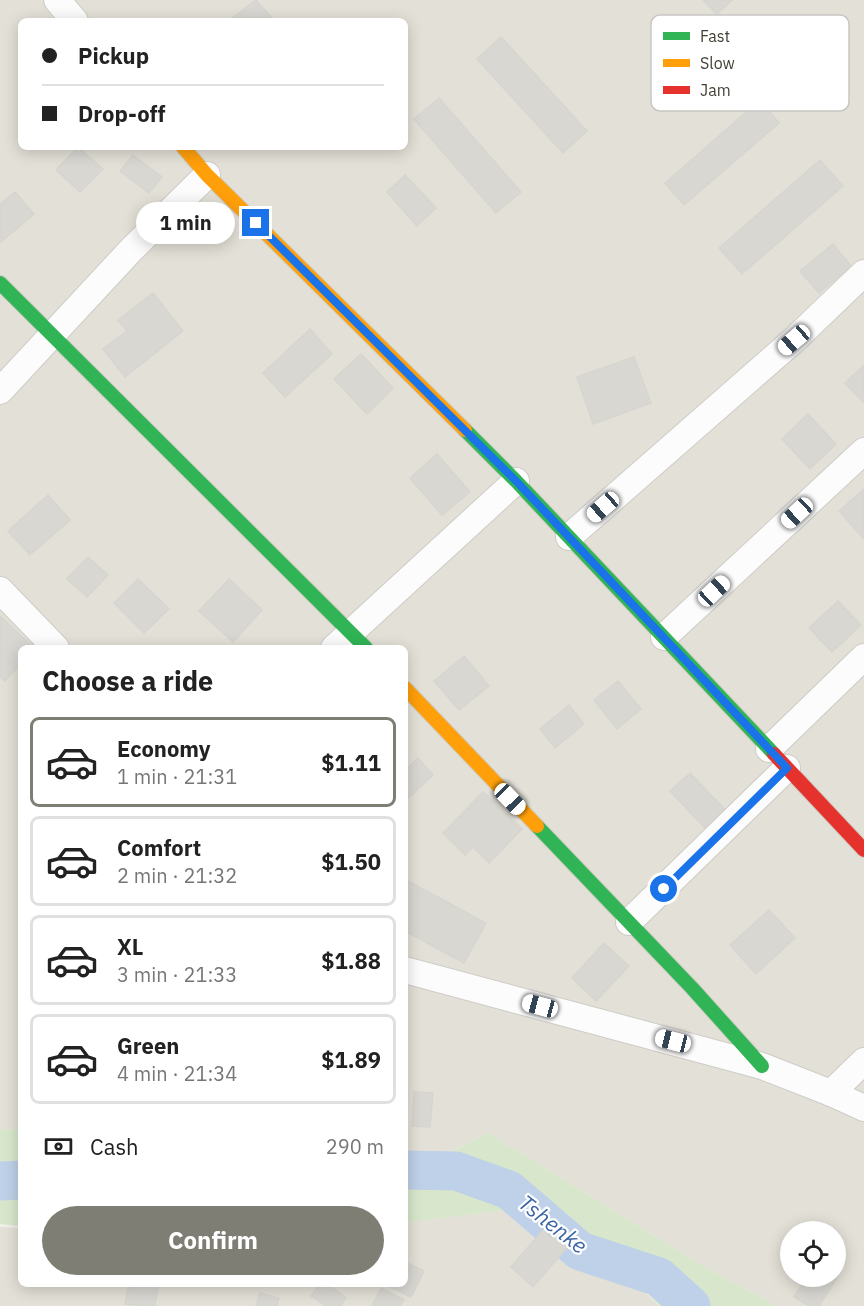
<!DOCTYPE html>
<html lang="en">
<head>
<meta charset="utf-8">
<style>
  body { margin:0; font-family:"IBM Plex Sans",sans-serif; background:#f2f2f2; color:#222; height:100vh; display:flex; flex-direction:column; font-size:22px; white-space:nowrap }
  * { box-sizing:border-box; margin:0 }
  p { font-size:20px; color:#767676 }
  .icon { flex:none; width:33px; height:33px; fill:none; stroke:currentColor; stroke-width:2; stroke-linecap:round; stroke-linejoin:round }
  .map { position:relative; flex:1; overflow:hidden }
  .panel { position:absolute; left:18px; top:645px; width:390px; height:642px; display:flex; flex-direction:column; background:#fff; border-radius:9px; box-shadow:0 3px 15px #0003 }
  .panel>* { flex:none }
  .top-card { position:absolute; left:18px; top:18px; width:390px; height:132px; border-radius:9px; box-shadow:0 3px 15px #0003; display:grid; align-content:center; height:132px; padding:0 24px; background:#fff }
  .fabs { position:absolute; left:780px; top:1221px; display:grid; gap:12px }
  .fabs a { display:grid; place-items:center; width:66px; height:66px; border-radius:50%; background:#fff; box-shadow:0 3px 15px #0003; font-size:30px }
  .end { position:absolute; width:27px; height:27px; margin:-14px; border:8px solid #1a73e8; background:#fff; box-shadow:0 0 0 3px #fff }
  .from { border-radius:50% }
  .bubble { position:absolute; height:42px; border-radius:21px; background:#fff; box-shadow:0 3px 15px #0003; font-size:20px; font-weight:700; line-height:42px; text-align:center }
  .car { position:absolute; width:18px; height:36px; margin:-18px -9px; border-radius:8px; box-shadow:0 0 4px 2px #0007; background:linear-gradient(#fff 24%,#345 0 40%,#fff 0 76%,#345 0 86%,#fff 0) }
  .top-card b { display:flex; align-items:center; gap:21px; height:57px; font-size:22px }
  .top-card b+b { border-top:2px solid #e0e0e0 }
  .top-card i { width:15px; height:15px; background:#222 }
  ul { padding:0; list-style:none }
  li { display:flex; align-items:center; gap:18px; height:90px; margin:0 12px 9px; padding:0 12px; border:3px solid #e0e0e0; border-radius:9px }
  li div { flex:1 }
  li b { display:block; font-size:22px }
  li em { font-style:normal; font-weight:700 }
  li.on { border-color:#7f7e75 }
  li>.icon { width:54px; height:54px; stroke-width:1.5 }
  h2 { padding:0 24px; font-size:27px; line-height:72px }
  .pay { display:flex; align-items:center; gap:15px; height:66px; padding:0 24px; font-size:22px }
  .pay p { margin-inline-start:auto }
  .cta { display:flex; gap:12px; margin-top:auto; padding:12px 24px }
  .cta a { flex:1; height:69px; border-radius:36px; background:#7f7e75; color:#fff; font-size:24px; font-weight:700; line-height:69px; text-align:center }
  .map>svg:first-child { display:block }
  .residential { fill:#e3e0d7; fill-rule:evenodd }
  .green { fill:#d8e7cc }
  .lines { fill:none; stroke-linecap:round; stroke-linejoin:round }
  .river { stroke:#bed1e8; stroke-width:39 }
  .building { fill:#d8d7d2; stroke:#d7d5cf; stroke-width:1.5 }
  .street-casing { stroke:#cdccc7; stroke-width:28 }
  .fast-casing { stroke:#cdcbc1; stroke-width:16 }
  .slow-casing { stroke:#cdcbc1; stroke-width:16 }
  .jam-casing { stroke:#cdcbc1; stroke-width:16 }
  .street { stroke:#fdfcfc; stroke-width:26 }
  .fast { stroke:#30b455; stroke-width:14 }
  .slow { stroke:#ff9f0a; stroke-width:14 }
  .jam { stroke:#e5322d; stroke-width:14 }
  .route { stroke:#1a73e8; stroke-width:8 }
  .labels { text-anchor:middle; stroke-width:4.5; stroke-linejoin:round; paint-order:stroke }
  .water-label { font-size:22px; font-style:italic; fill:#3c66a3; stroke:#fff }
  .key { fill:#fff; stroke:#c7c6c3; stroke-width:1.5 }
  .key-label { font-size:16px; fill:#434136 }
</style>
</head>
<body>
<div class="map">
<svg width="864" height="1306" viewBox="0 0 864 1306">
  <rect width="100%" height="100%" fill="#efeee9"/>
  <g class="residential">
    <path d="M0,0H864V1306H776L700,1264L488,1133L434,1160L405,1164V648H21V1129L0,1130ZM21,21H405V147H21ZM790,1232H836V1276H790Z"/>
    <polygon points="521,1208 593,1242 659,1306 0,1306 0,1227 21,1228 21,1284 405,1284 405,1223"/>
  </g>
  <g class="green">
    <polygon points="21,1129 21,1226 0,1224 0,1130"/>
    <polygon points="488,1133 700,1264 776,1306 660,1306 593,1242 522,1208 405,1223 405,1164 435,1160"/>
  </g>
  <g class="lines">
    <g class="river">
      <polyline points="405,1170 456,1171 509,1190 580,1251 659,1277 691,1306"/>
      <polyline points="0,1181 21,1180"/>
    </g>
  </g>
  <g class="building">
    <polygon points="256,0 271,17 266,21 233,21 231,19"/>
    <polygon points="703,0 732,0 717,14"/>
    <polygon points="501,37 587,131 563,153 477,59"/>
    <polygon points="439,98 521,192 496,213 414,119"/>
    <polygon points="760,100 779,123 684,205 665,183"/>
    <polygon points="78,147 103,169 80,192 56,170"/>
    <polygon points="133,155 162,177 149,193 120,171"/>
    <polygon points="820,160 843,186 742,274 719,248"/>
    <polygon points="405,175 436,208 417,226 387,192"/>
    <polygon points="15,192 34,214 1,242 0,204"/>
    <polygon points="833,244 851,266 819,293 800,271"/>
    <polygon points="153,293 183,331 125,377 103,349 127,331 118,320"/>
    <polygon points="310,329 332,354 285,397 263,373"/>
    <polygon points="361,354 393,388 367,414 334,379"/>
    <polygon points="634,357 651,403 593,424 577,377"/>
    <polygon points="864,365 864,403 845,383"/>
    <polygon points="808,414 836,444 810,469 782,439"/>
    <polygon points="437,454 470,492 442,515 410,478"/>
    <polygon points="864,489 864,539 839,511"/>
    <polygon points="48,495 70,520 30,555 8,531"/>
    <polygon points="88,557 108,575 87,597 67,579"/>
    <polygon points="138,579 169,609 144,633 114,603"/>
    <polygon points="229,579 262,610 233,642 199,611"/>
    <polygon points="838,601 861,625 832,652 809,628"/>
    <polygon points="0,616 34,648 21,648 21,663 5,681 0,677"/>
    <polygon points="464,656 489,686 459,710 434,681"/>
    <polygon points="618,681 641,709 617,729 594,700"/>
    <polygon points="569,705 584,724 555,748 540,729"/>
    <polygon points="418,758 433,775 405,801 405,770"/>
    <polygon points="690,773 727,812 707,830 670,791"/>
    <polygon points="483,792 522,829 489,863 473,847 465,855 443,833"/>
    <polygon points="408,881 486,923 464,963 405,931 405,886"/>
    <polygon points="769,910 795,938 756,974 730,945"/>
    <polygon points="604,943 629,966 596,1001 572,978"/>
    <polygon points="414,1092 433,1093 430,1127 412,1126"/>
    <polygon points="543,1230 551,1238 556,1232 570,1244 533,1287 511,1267"/>
    <polygon points="405,1262 424,1271 411,1297 387,1285 405,1284"/>
    <polygon points="836,1275 838,1276 819,1306 809,1306 794,1297 807,1276 836,1276"/>
    <polygon points="129,1284 158,1287 155,1306 125,1304"/>
    <polygon points="320,1284 327,1284 346,1298 340,1306 326,1306 311,1296"/>
    <polygon points="381,1288 404,1300 400,1306 372,1306"/>
    <polygon points="260,1293 279,1298 277,1306 256,1306"/>
  </g>
  <g class="lines">
    <defs>
      <g id="street">
        <polyline points="57,0 75,21"/>
        <polyline points="0,391 131,250 207,175"/>
        <polyline points="569,537 794,340 864,273"/>
        <polyline points="0,590 56,648"/>
        <polyline points="664,637 864,451"/>
        <polyline points="334,648 516,481"/>
        <polyline points="769,749 864,657"/>
        <polyline points="629,922 787,768"/>
        <polyline points="405,970 762,1066 831,1093 864,1108"/>
        <polyline points="831,1093 864,1061"/>
      </g>
      <g id="fast">
        <polyline points="0,283 366,648"/>
        <polyline points="465,430 516,481 774,754"/>
        <polyline points="537,826 692,988 762,1066"/>
      </g>
      <g id="slow">
        <polyline points="183,147 207,175 465,430"/>
        <polyline points="405,688 537,826"/>
      </g>
      <polyline id="jam" points="774,754 864,850"/>
    </defs>
    <use href="#street" class="street-casing"/>
    <use href="#fast" class="fast-casing"/>
    <use href="#slow" class="slow-casing"/>
    <use href="#jam" class="jam-casing"/>
    <use href="#street" class="street"/>
    <use href="#fast" class="fast"/>
    <use href="#slow" class="slow"/>
    <use href="#jam" class="jam"/>
  </g>
  <g class="lines">
    <polyline class="route" points="256,223 516,481 787,768 664,889"/>
  </g>
  <g class="labels">
    <g class="water-label">
      <text transform="translate(553 1224) rotate(38)" y="8">Tshenke</text>
    </g>
  </g>
  <rect x="651" y="15" width="198" height="96" rx="9" class="key"/>
  <rect x="663" y="32" width="27" height="8" fill="#30b455"/>
  <rect x="663" y="59" width="27" height="8" fill="#ff9f0a"/>
  <rect x="663" y="86" width="27" height="8" fill="#e5322d"/>
  <g class="key-label">
    <text x="700" y="42">Fast</text>
    <text x="700" y="69">Slow</text>
    <text x="700" y="96">Jam</text>
  </g>
</svg>
<div class="fabs">
<a><svg class="icon" aria-label="locate" viewBox="0 0 24 24"><circle cx="12" cy="12" r="6"/><path d="M12 2v4M12 18v4M2 12h4M18 12h4"/></svg></a>
</div>
<i class="end from" style="left:664px;top:889px"></i>
<i class="end" style="left:256px;top:223px"></i>
<div class="bubble" style="left:136px;top:202px;width:99px">1 min</div>
<i class="car" style="left:794px;top:340px;rotate:229deg"></i>
<i class="car" style="left:603px;top:507px;rotate:229deg"></i>
<i class="car" style="left:797px;top:513px;rotate:227deg"></i>
<i class="car" style="left:714px;top:591px;rotate:47deg"></i>
<i class="car" style="left:510px;top:799px;rotate:136deg"></i>
<i class="car" style="left:540px;top:1006px;rotate:285deg"></i>
<i class="car" style="left:673px;top:1041px;rotate:284deg"></i>
<div class="top-card">
<b><i class="from"></i>Pickup</b>
<b><i></i>Drop-off</b>
</div>
<section class="panel">
<h2>Choose a ride</h2>
<ul>
<li class="on"><svg class="icon" aria-label="car" viewBox="0 0 24 24"><path d="M5 17H2v-5l4-1 3-4h7l3 4 3 1v5h-3M9 17h6M6 11h13"/><circle cx="7" cy="17" r="2"/><circle cx="17" cy="17" r="2"/></svg><div><b>Economy</b><p>1 min · 21:31</p></div><em>$1.11</em></li>
<li><svg class="icon" aria-label="car" viewBox="0 0 24 24"><path d="M5 17H2v-5l4-1 3-4h7l3 4 3 1v5h-3M9 17h6M6 11h13"/><circle cx="7" cy="17" r="2"/><circle cx="17" cy="17" r="2"/></svg><div><b>Comfort</b><p>2 min · 21:32</p></div><em>$1.50</em></li>
<li><svg class="icon" aria-label="car" viewBox="0 0 24 24"><path d="M5 17H2v-5l4-1 3-4h7l3 4 3 1v5h-3M9 17h6M6 11h13"/><circle cx="7" cy="17" r="2"/><circle cx="17" cy="17" r="2"/></svg><div><b>XL</b><p>3 min · 21:33</p></div><em>$1.88</em></li>
<li><svg class="icon" aria-label="car" viewBox="0 0 24 24"><path d="M5 17H2v-5l4-1 3-4h7l3 4 3 1v5h-3M9 17h6M6 11h13"/><circle cx="7" cy="17" r="2"/><circle cx="17" cy="17" r="2"/></svg><div><b>Green</b><p>4 min · 21:34</p></div><em>$1.89</em></li>
</ul>
<div class="pay"><svg class="icon" aria-label="cash" viewBox="0 0 24 24"><path d="M3 7h18v10H3z"/><circle cx="12" cy="12" r="2"/></svg>Cash<p>290 m</p></div>
<div class="cta"><a>Confirm</a></div>
</section>
</div>
</body>
</html>
